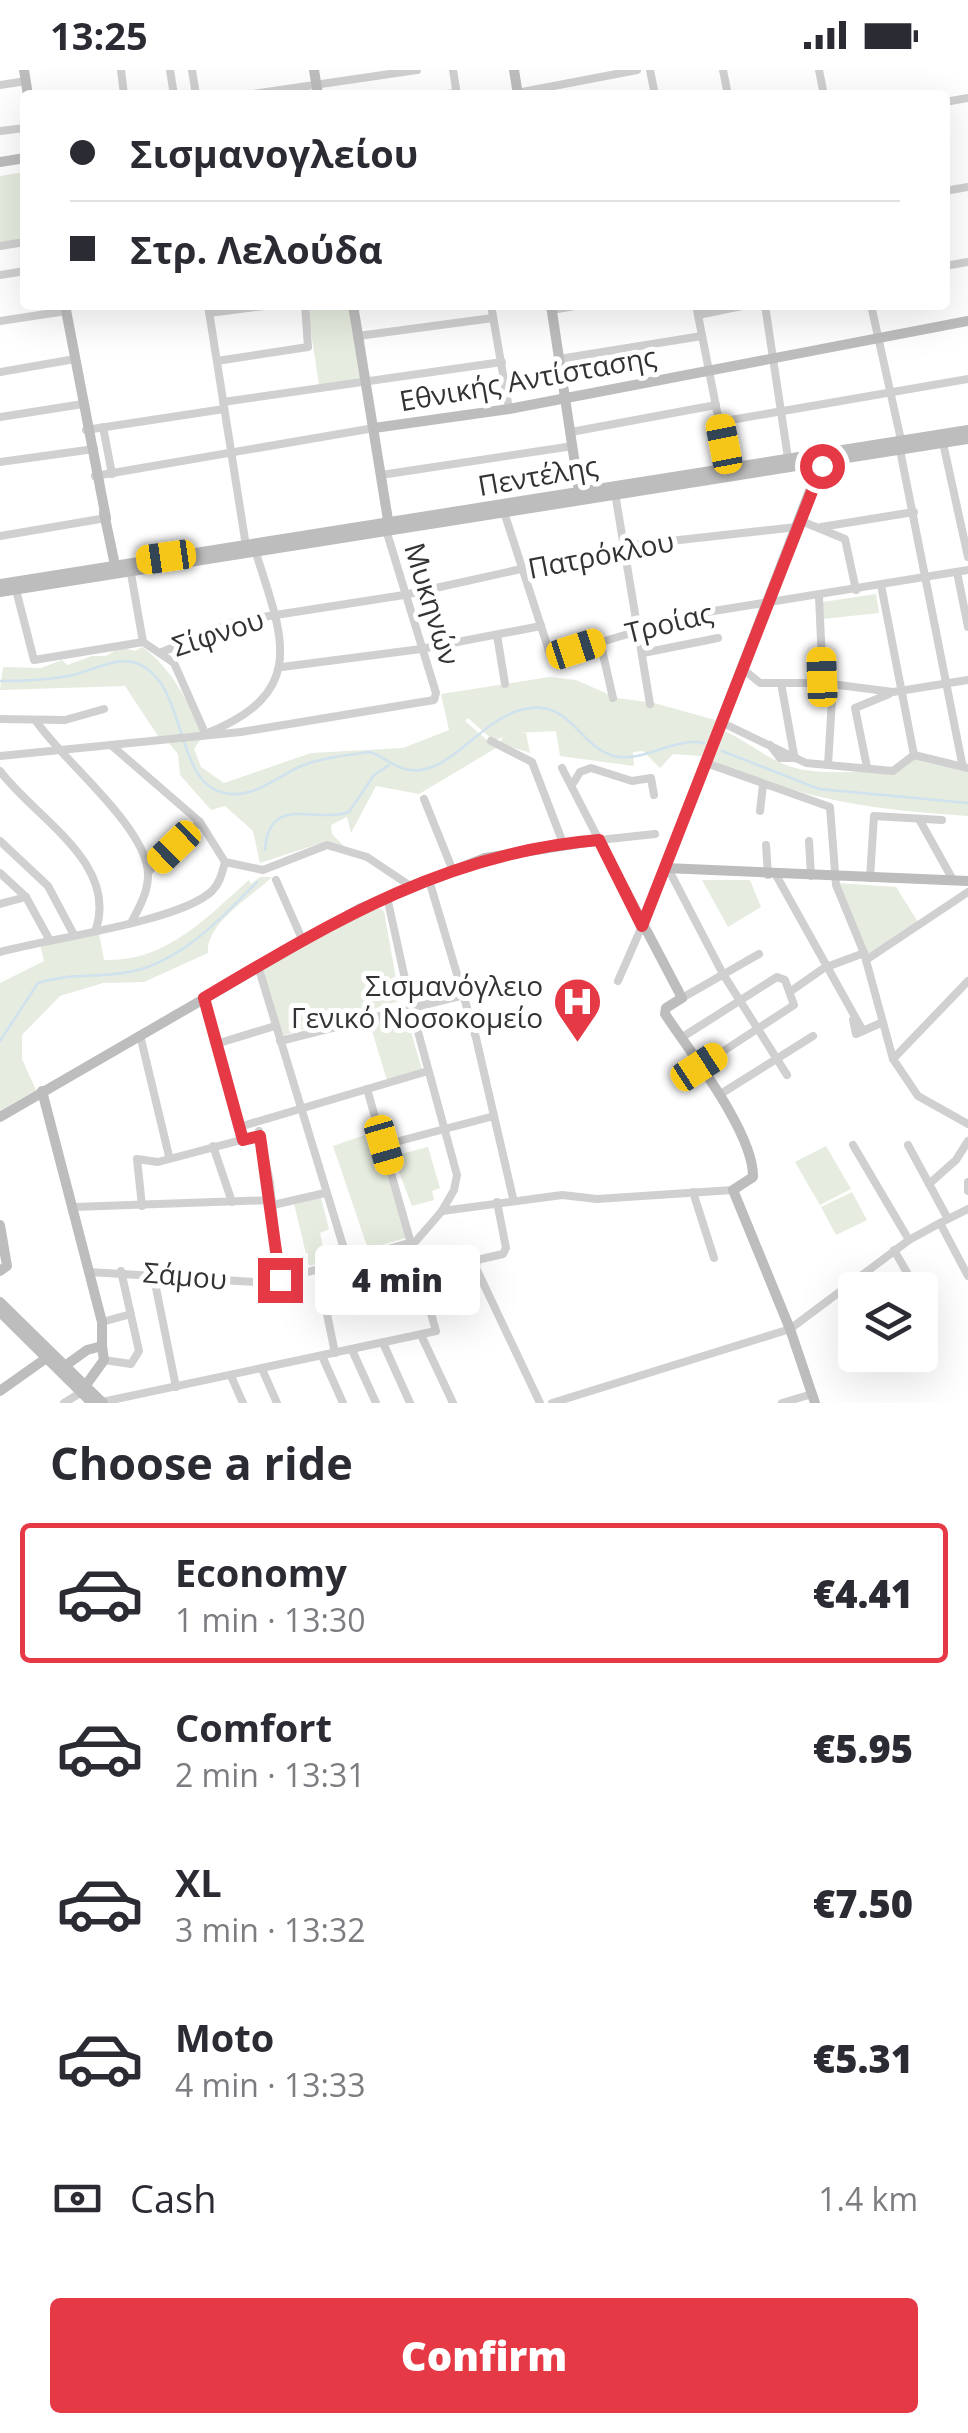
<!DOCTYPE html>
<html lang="en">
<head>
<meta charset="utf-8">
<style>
  body { margin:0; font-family:"Open Sans",sans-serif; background:#f7f7f7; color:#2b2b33; height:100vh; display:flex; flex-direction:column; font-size:38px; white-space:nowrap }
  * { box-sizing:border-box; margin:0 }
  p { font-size:32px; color:#7c7c81 }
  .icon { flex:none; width:55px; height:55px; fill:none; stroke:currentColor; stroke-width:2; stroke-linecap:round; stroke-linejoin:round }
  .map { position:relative; height:1333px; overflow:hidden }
  .drawer { display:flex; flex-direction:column; background:#fff; flex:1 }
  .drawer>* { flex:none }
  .guide { position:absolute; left:20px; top:20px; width:930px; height:220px; border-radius:10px; box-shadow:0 10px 40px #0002; display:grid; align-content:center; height:220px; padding:0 50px; background:#fff }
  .buttons { position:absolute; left:838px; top:1202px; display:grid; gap:20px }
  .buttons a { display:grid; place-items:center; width:100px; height:100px; border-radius:10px; background:#fff; box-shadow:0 10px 40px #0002; font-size:50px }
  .end { position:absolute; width:45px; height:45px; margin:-22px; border:12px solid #e63946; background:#fff; box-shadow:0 0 0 5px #fff }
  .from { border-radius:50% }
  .bubble { position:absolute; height:70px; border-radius:10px; background:#fff; box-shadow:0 10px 40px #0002; font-size:32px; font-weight:800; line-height:70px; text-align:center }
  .car { position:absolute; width:30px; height:60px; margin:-30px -15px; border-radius:12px; box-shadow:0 0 8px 2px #0007; background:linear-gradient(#f5c518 24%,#345 0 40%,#f5c518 0 76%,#345 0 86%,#f5c518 0) }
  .guide b { display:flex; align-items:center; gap:35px; height:95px; font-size:38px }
  .guide b+b { border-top:2px solid #e1e1e2 }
  .guide i { width:25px; height:25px; background:#2b2b33 }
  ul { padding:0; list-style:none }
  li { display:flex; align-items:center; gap:30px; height:140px; margin:0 20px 15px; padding:0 30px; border:5px solid transparent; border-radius:10px }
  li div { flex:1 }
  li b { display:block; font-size:38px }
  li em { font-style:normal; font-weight:800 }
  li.active { border-color:#e63946 }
  li>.icon { width:90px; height:90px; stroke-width:1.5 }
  h2 { padding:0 50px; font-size:45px; line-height:120px }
  .pay { display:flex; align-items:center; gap:25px; height:110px; padding:0 50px; font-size:38px }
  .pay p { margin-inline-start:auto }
  .button { display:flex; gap:20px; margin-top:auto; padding:20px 50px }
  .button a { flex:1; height:115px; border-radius:10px; background:#e63946; color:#fff; font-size:40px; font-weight:800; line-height:115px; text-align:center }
  .status { display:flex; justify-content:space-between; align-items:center; height:70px; padding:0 50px; background:#fff; direction:ltr }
  .status svg { height:28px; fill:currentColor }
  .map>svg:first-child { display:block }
  .green { fill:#e6ecdf }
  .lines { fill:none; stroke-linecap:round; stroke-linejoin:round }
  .stream { stroke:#cfe2ee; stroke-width:2.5 }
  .street { stroke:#d0d0d0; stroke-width:8 }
  .secondary { stroke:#bdbdbd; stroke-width:10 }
  .route { stroke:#e63946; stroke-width:12 }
  .labels { text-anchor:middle; stroke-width:10; stroke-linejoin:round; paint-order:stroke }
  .street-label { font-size:28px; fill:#333; stroke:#fff }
  .poi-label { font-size:28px; fill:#333; stroke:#fff; text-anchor:end }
</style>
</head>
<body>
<div class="status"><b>13:25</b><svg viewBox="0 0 49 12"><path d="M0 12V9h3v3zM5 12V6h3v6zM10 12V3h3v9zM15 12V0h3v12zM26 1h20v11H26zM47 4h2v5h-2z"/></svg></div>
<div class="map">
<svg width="968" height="1333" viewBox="0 0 968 1333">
  <rect width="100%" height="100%" fill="#fff"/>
  <g class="green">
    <polygon points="25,102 25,171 0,175 0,106"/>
    <polygon points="307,235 349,235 361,309 319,315"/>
    <polygon points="876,524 879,543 823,549 823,532"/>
    <path d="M121,577L135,581L142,577C169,595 190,633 201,663L160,669L125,616L0,620L3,597L41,598L62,590L67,595L92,586H106Z"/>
    <polygon points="549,607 576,610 617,628 654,633 719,651 702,686 673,684 660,698 643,681 633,682 634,696 560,686 556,661 516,663 526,663 530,683 500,673 503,667 494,671 468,648 465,651 496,678 419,724 376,716 351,763 347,747 331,755 332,764 345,777 318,774 260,793 253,761 225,736 211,740 180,705 178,684 168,672 202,667 194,679 201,697 224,713 311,683 403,678 449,660 441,624"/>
    <path d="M725,661C746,671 765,687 786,695C820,708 859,698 895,704L916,688L968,702V746C873,740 801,730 713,691Z"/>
    <path d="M260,807H272C253,826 205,853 208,883L144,912L103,913L60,926L22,965V989L36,1020L0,1041V913L44,891L40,874L99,863L104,890C166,892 205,849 249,810L251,814Z"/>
    <polygon points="702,810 750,810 761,837 728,857"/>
    <polygon points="838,813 896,817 918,852 868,889"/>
    <polygon points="374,835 384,841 400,931 281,966 262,901"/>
    <polygon points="405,941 422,1000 387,1010 369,951"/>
    <polygon points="376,1061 409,1167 368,1179 333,1076"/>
    <polygon points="826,1076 851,1119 820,1135 795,1092"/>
    <polygon points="428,1077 440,1118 432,1121 434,1130 412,1136 396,1094 397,1085"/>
    <polygon points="852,1122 867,1150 836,1165 821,1137"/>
    <polygon points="321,1128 329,1159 320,1163 326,1191 309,1196 294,1134"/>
  </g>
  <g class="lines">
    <g class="stream">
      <path d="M0,611C23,611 46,610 69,606C90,602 115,586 136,593C191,613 171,720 231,724C256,726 279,706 301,696C322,688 347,685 369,682C385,686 393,698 410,700C453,705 482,644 530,638C572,633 580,677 614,686C644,693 673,667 704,673"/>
      <polyline points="722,681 819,719 968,733"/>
      <path d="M265,780C269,723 315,754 349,742L374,705L389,695"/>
      <path d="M0,971L38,913C72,902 105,909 138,900C185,887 224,846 257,812"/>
    </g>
    <g class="street">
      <polyline points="121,0 124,25"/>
      <polyline points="170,0 174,25"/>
      <polyline points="192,0 196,25"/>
      <polyline points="453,0 457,25"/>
      <polyline points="650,0 655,25"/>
      <polyline points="723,0 728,25"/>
      <polyline points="819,0 824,25"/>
      <polyline points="0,15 26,11"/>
      <polyline points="517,23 637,0"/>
      <polyline points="246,25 417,0"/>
      <polyline points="436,25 456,23"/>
      <polyline points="945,32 968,28"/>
      <polyline points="0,61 25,58"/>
      <polyline points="945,121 968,117"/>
      <polyline points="0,176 25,172"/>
      <polyline points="945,196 968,192"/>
      <polyline points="0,205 25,201"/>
      <polyline points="208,235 246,476"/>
      <polyline points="491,235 509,339"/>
      <polyline points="696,235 728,397"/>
      <polyline points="765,235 788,388"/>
      <polyline points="871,235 901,370"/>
      <polyline points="552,240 580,235"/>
      <polyline points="209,243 272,235"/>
      <polyline points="698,245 747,235"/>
      <polyline points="0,251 66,241"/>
      <polyline points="358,266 493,248"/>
      <polyline points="559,289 702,266"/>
      <polyline points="217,291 308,277 305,235"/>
      <polyline points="0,302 75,289"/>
      <polyline points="223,332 502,292"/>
      <polyline points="0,347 83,334"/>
      <polyline points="719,352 968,309"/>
      <polyline points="103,357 112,404"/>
      <polyline points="86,360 224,339"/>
      <polyline points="571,362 716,335"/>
      <polyline points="943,373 968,487"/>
      <polyline points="900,380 962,693"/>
      <polyline points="0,392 94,379"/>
      <polyline points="381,405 573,376"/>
      <polyline points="95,406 374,358"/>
      <polyline points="615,423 650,634"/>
      <polyline points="504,442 551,587 695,544 968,500"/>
      <polyline points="801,451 845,469 856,520"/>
      <polyline points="821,457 914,442"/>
      <polyline points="0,466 106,448"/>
      <polyline points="130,498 143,572"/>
      <polyline points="957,502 968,557"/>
      <polyline points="881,515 914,685"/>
      <polyline points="16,520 34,590 143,572 174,593 205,663"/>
      <polyline points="819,527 823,613"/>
      <polyline points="497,565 505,614"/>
      <polyline points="600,571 613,628"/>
      <polyline points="162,582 237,551 404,525 625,476 797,457"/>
      <polyline points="643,583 718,568"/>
      <polyline points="282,597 421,579 541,556"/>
      <polyline points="743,599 760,613 823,613 893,622 968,610"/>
      <polyline points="781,613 794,685"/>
      <polyline points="0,649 65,650 104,639"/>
      <path d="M36,651C64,692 143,754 148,801C149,821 140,836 131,853"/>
      <polyline points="729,656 806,693 893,701 914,685 968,698"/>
      <path d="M210,662C309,621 282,566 256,483"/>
      <polyline points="491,671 532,692 563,773"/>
      <polyline points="111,675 200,752 225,792"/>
      <polyline points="770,675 780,688 796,688"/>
      <polyline points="0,686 241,662 434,630 436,623 387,463"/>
      <polyline points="706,693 830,737 836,815 864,883 893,989 918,1026 968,1054"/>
      <polyline points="828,695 833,614"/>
      <polyline points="867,697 855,638 889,624"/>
      <polyline points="562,698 599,770 655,764"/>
      <path d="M0,701C34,747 118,792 96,859"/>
      <polyline points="572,715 580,702 591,698 632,711 651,708 654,725"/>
      <polyline points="424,729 453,801"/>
      <polyline points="760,741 763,715"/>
      <polyline points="919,749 953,810"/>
      <polyline points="0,771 48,816 73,863"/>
      <polyline points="809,771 811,806"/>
      <polyline points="766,775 768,805"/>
      <polyline points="225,792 263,800 327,775 367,787 412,817"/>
      <polyline points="148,802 200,752"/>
      <polyline points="0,803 26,827 49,869"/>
      <polyline points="776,805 863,961"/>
      <polyline points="672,806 723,904 787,1005"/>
      <polyline points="870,808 874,746 942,750"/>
      <polyline points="276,810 302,869"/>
      <polyline points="429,810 476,968 513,1128"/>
      <polyline points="0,834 26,827"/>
      <path d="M0,882C50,868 179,852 212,821C220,813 222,803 225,792"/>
      <polyline points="866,890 968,822"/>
      <polyline points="258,896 348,1192"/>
      <polyline points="618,911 642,856"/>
      <polyline points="791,921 824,898 864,883"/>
      <polyline points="204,927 243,1069"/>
      <polyline points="682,928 759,884"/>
      <polyline points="853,950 856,964 883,952"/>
      <polyline points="140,965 169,1086"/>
      <polyline points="681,968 777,907 785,910 794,935 699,997"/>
      <polyline points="280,971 464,925"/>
      <polyline points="216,974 275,956"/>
      <polyline points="893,989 968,911"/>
      <polyline points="719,1025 813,966"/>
      <polyline points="239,1057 428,1001"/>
      <polyline points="259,1061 270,1112 279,1210"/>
      <polyline points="384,1075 494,1046"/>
      <polyline points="853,1075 909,1170"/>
      <polyline points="908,1075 948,1149 940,1153"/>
      <polyline points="213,1076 232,1132"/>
      <polyline points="968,1112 968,1121"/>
      <polyline points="929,1114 956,1090 968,1071"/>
      <polyline points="693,1122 714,1188"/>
      <polyline points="497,1132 506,1178 503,1184 477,1190 476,1198 540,1333"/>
      <polyline points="273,1135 325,1123"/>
      <polyline points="142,1136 137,1089 158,1092 260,1065"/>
      <polyline points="74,1137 272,1130"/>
      <polyline points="442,1141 562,1125 597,1129 733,1120"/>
      <polyline points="948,1149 968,1139"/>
      <polyline points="894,1180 917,1220"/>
      <polyline points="318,1200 335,1283"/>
      <polyline points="89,1202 255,1212 294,1206 416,1171 442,1141 454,1120 457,1105 411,936 387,827"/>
      <polyline points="153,1203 176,1317"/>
      <polyline points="920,1221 929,1217"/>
      <polyline points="102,1252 131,1244"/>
      <polyline points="421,1265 453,1333"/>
      <polyline points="383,1273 410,1333"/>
      <polyline points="352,1280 376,1333"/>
      <polyline points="322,1286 343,1333"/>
      <polyline points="104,1290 131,1294 139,1281 121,1201"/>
      <polyline points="262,1299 277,1333"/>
      <polyline points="231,1306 243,1333"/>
      <polyline points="102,1332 436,1261 367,1019"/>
      <polyline points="64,1333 82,1322"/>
      <polyline points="552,1333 790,1259 909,1170 940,1153 968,1206"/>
      <polyline points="782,1333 812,1324"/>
    </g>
    <g class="secondary">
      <polyline points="24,0 28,25"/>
      <polyline points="314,0 318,25"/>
      <polyline points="514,0 518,25"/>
      <polyline points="0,92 25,88"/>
      <polyline points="65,235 106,448"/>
      <polyline points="353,235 389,456"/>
      <polyline points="551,235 579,421"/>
      <polyline points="374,358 509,339 968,251"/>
      <polyline points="104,443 116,500"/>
      <polyline points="0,514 968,360"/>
      <polyline points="0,522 968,369"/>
      <polyline points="665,798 968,811"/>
      <polyline points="642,856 823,387"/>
      <polyline points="42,1021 102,1252 102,1276"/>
      <path d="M0,1047L359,839L485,788L599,770L682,928L666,938L665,944C690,982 754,1063 753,1107L733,1120L790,1259L815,1333"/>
      <polyline points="0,1155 7,1196 0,1201"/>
      <polyline points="0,1232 103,1333"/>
      <polyline points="0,1242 92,1333"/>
      <polyline points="62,1298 87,1280 102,1276 104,1290 86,1315"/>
      <polyline points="0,1321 52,1284"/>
    </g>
  </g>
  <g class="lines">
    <path class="route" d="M280,1210L260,1066L243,1070L204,928C332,852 447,782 599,770L642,856L822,396"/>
  </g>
  <defs>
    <symbol id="hospital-pin" viewBox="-11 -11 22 30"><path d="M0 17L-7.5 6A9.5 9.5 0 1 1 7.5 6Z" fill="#e63946" stroke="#fff"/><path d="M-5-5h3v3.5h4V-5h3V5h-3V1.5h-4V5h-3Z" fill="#fff"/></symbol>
  </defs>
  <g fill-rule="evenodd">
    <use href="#hospital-pin" x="550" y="904" width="55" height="75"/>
  </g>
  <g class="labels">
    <g class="street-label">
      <text transform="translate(528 309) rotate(-10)" y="10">Εθνικής Αντίστασης</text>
      <text transform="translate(538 406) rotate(-10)" y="10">Πεντέλης</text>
      <text transform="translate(601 485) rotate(-11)" y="10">Πατρόκλου</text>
      <text transform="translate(432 534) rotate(73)" y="10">Μυκηνών</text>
      <text transform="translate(669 553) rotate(-14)" y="10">Τροίας</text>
      <text transform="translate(218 563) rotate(-18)" y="10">Σίφνου</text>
      <text transform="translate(185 1206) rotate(5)" y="10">Σάμου</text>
    </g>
    <g class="poi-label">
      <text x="543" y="926">Σισμανόγλειο<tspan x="543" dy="32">Γενικό Νοσοκομείο</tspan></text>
    </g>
  </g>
</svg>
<div class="buttons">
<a><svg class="icon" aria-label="layers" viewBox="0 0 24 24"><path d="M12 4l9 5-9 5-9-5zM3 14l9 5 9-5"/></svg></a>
</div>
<i class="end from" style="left:822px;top:396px"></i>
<i class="end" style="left:280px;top:1210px"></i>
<div class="bubble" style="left:315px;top:1175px;width:165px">4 min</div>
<i class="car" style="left:724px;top:374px;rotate:349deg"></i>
<i class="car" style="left:166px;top:487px;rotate:262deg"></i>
<i class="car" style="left:576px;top:579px;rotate:72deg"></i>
<i class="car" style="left:822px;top:607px;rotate:358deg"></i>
<i class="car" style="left:174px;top:777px;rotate:226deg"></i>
<i class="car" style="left:699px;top:997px;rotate:57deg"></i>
<i class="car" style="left:384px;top:1075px;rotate:164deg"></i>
<div class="guide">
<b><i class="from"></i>Σισμανογλείου</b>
<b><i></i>Στρ. Λελούδα</b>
</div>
</div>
<section class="drawer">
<h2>Choose a ride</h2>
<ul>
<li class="active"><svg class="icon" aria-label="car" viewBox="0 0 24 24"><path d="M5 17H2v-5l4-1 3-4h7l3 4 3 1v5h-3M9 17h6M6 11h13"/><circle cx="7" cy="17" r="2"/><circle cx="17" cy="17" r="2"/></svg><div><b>Economy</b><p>1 min · 13:30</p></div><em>€4.41</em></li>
<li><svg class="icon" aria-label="car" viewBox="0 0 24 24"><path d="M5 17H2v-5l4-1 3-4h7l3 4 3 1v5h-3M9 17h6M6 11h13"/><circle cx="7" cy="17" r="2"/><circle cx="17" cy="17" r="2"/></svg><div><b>Comfort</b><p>2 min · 13:31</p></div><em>€5.95</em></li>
<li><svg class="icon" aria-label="car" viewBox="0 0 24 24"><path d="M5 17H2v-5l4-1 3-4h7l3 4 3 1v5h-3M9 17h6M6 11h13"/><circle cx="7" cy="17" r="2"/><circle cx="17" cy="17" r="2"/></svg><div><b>XL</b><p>3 min · 13:32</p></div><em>€7.50</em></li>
<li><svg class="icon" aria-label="car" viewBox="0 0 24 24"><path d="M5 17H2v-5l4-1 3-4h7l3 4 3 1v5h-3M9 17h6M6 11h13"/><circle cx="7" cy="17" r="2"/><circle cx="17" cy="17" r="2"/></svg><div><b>Moto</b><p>4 min · 13:33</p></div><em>€5.31</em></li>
</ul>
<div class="pay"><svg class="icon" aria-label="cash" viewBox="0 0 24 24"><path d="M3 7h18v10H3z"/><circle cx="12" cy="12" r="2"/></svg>Cash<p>1.4 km</p></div>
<div class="button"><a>Confirm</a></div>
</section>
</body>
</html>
